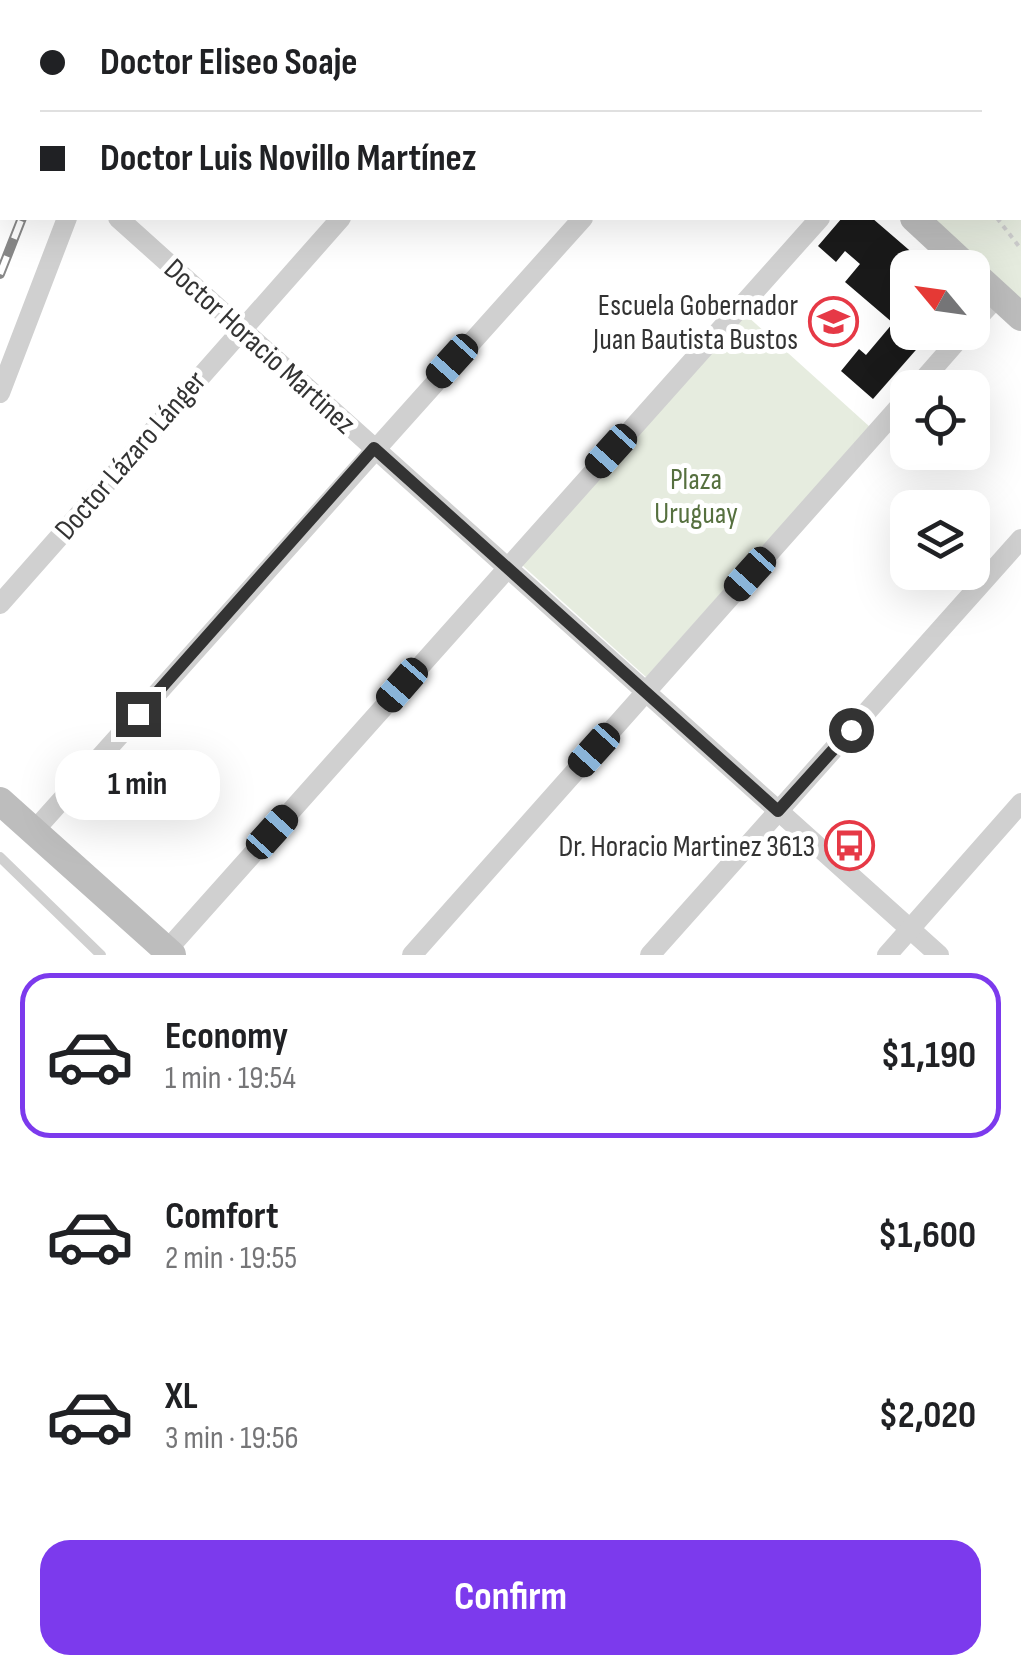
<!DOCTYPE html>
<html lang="en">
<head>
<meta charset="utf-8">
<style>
  body { margin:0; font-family:"Sofia Sans Condensed",sans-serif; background:#f6f6f6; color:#202124; height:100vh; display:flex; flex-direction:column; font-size:38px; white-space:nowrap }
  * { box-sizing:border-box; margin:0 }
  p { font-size:32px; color:#757577 }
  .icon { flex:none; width:55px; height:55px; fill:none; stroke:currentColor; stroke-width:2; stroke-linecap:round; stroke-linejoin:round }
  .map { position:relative; height:955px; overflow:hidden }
  .details { display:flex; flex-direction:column; background:#fff; flex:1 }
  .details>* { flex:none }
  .hud { position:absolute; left:0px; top:0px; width:1022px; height:220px; box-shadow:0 10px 40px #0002; display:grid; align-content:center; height:220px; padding:0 40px; background:#fff }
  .needle { width:65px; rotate:299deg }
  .fabs { position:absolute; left:890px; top:250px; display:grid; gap:20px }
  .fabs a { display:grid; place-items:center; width:100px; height:100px; border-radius:20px; background:#fff; box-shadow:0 10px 40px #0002; font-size:50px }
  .end { position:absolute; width:45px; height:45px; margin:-22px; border:12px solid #333; background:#fff; box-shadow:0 0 0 5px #fff }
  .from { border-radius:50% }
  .bubble { position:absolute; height:70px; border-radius:30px; background:#fff; box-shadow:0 10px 40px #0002; font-size:32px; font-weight:700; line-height:70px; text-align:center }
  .car { position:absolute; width:30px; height:60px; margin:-30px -15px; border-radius:12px; box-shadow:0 0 8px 2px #0007; background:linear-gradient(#222 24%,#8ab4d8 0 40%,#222 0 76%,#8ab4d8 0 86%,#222 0) }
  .hud b { display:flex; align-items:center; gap:35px; height:95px; font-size:38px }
  .hud b+b { border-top:2px solid #e0e0e0 }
  .hud i { width:25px; height:25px; background:#202124 }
  ul { padding:18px 0 0; list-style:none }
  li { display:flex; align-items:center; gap:30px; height:165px; margin:0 20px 15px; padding:0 20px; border:5px solid transparent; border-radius:30px }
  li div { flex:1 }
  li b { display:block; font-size:38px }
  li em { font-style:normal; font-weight:700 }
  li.active { border-color:#7c3aed }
  li>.icon { width:90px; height:90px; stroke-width:1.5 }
  .button { display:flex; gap:20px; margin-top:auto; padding:20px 40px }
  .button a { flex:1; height:115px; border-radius:30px; background:#7c3aed; color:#fff; font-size:40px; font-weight:700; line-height:115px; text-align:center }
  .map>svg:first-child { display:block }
  .green { fill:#e6ecdf }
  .building { fill:#1a1a1a }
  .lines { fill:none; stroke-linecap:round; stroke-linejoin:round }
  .path { stroke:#cdcdcd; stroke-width:4; stroke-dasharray:5 5; stroke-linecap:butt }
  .lane { stroke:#d0d0d0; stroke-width:10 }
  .street { stroke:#d0d0d0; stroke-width:20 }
  .secondary { stroke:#bdbdbd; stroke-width:28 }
  .rail-casing { stroke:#888; stroke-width:10 }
  .rail { stroke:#fff; stroke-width:6; stroke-dasharray:19; stroke-linecap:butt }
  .route { stroke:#333; stroke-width:12 }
  .labels { text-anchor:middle; stroke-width:10; stroke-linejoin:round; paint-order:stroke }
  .poi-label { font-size:30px; fill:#333; stroke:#fff; text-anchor:end }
  .street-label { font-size:30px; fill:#333; stroke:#fff }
  .park-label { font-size:30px; fill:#56703f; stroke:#fff }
</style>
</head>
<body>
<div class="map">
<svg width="1021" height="955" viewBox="0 0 1021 955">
  <rect width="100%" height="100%" fill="#fff"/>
  <g class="green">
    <polygon points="1021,189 1021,317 914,218 1020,218"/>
    <polygon points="746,315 870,427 646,677 522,565"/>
  </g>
  <polygon class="building" points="842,218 872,218 930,268 908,268 908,332 922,343 873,399 841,371 859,349 866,355 893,323 845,282 860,264 845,251 836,262 818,246"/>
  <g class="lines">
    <g class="path">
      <polyline points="754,0 757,2"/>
      <polyline points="0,180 2,174"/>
      <polyline points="997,218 1021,249"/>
    </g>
    <polyline class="lane" points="0,857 101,955"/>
    <g class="street">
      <polyline points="148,2 149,0"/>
      <polyline points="287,2 290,0"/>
      <polyline points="537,2 540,0"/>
      <polyline points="1020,116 1021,115"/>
      <polyline points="118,218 939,955"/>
      <polyline points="972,324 998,296"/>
      <polyline points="916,388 965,332"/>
      <polyline points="0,393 67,218"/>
      <polyline points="0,604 341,218"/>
      <polyline points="33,832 583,218"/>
      <polyline points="167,950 820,218"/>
      <polyline points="412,955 908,397"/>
      <polyline points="650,955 1021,539"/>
      <polyline points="887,955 1021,803"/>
    </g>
    <g class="secondary">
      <polyline points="681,0 683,2"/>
      <polyline points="816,0 819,2"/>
      <polyline points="29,2 30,0"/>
      <polyline points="50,2 51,0"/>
      <polyline points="0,77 2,70"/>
      <polyline points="0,131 2,124"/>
      <polyline points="1020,188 1021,189"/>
      <polyline points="914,218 968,268"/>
      <polyline points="972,272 1021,317"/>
      <polyline points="0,801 172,955"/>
    </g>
    <defs>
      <g id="rail">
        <polyline points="104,2 105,0"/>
        <polyline points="0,274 22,218"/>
      </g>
    </defs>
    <use href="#rail" class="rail-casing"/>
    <use href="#rail" class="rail"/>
  </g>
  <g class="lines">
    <polyline class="route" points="138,714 374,448 778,811 851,730"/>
  </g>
  <defs>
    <symbol id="school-ring" viewBox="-11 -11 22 22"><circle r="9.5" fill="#fff" stroke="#e63946" stroke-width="1.5"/><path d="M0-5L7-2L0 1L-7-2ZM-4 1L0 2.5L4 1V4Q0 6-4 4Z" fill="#e63946"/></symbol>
    <symbol id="bus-ring" viewBox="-11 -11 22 22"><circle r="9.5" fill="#fff" stroke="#e63946" stroke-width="1.5"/><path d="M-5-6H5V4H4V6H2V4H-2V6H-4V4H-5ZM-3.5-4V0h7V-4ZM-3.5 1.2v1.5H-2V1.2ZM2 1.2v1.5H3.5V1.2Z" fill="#e63946"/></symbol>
  </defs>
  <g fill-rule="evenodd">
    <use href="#school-ring" x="806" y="294" width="55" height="55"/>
    <use href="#bus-ring" x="822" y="818" width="55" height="55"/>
  </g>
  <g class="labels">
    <g class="poi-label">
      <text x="798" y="315">Escuela Gobernador<tspan x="798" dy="34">Juan Bautista Bustos</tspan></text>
      <text x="815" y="856">Dr. Horacio Martinez 3613</text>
    </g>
    <g class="street-label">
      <text transform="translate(260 346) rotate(42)" y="10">Doctor Horacio Martinez</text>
      <text transform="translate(130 455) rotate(-49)" y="10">Doctor Lázaro Lánger</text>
    </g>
    <g class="park-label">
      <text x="696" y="489">Plaza<tspan x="696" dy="34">Uruguay</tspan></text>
    </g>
  </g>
</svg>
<div class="fabs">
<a><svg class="needle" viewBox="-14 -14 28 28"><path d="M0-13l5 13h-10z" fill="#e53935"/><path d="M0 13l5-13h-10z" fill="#757577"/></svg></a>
<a><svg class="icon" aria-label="locate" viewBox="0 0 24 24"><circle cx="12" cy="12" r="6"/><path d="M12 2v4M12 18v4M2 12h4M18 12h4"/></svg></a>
<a><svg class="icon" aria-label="layers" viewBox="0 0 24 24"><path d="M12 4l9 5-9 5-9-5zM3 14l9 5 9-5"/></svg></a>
</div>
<i class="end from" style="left:851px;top:730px"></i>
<i class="end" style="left:138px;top:714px"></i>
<div class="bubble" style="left:55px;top:750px;width:165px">1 min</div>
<i class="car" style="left:452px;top:361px;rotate:222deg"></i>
<i class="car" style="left:611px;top:451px;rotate:222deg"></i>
<i class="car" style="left:750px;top:574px;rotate:222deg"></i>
<i class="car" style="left:402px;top:685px;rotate:221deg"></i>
<i class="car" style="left:594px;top:750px;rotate:222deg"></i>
<i class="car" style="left:272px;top:832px;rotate:42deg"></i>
<div class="hud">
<b><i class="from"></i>Doctor Eliseo Soaje</b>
<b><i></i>Doctor Luis Novillo Martínez</b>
</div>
</div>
<section class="details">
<ul>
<li class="active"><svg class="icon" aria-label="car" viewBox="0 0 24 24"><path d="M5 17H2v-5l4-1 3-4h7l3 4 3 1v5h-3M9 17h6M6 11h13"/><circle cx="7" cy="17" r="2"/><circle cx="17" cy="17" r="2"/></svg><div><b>Economy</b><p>1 min · 19:54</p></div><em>$1,190</em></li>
<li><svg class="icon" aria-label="car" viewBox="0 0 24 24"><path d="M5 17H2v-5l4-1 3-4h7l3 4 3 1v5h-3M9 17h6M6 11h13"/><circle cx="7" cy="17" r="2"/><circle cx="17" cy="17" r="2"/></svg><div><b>Comfort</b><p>2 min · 19:55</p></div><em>$1,600</em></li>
<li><svg class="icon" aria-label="car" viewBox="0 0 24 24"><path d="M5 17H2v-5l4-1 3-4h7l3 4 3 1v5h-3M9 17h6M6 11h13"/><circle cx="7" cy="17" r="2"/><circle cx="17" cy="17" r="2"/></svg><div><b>XL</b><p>3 min · 19:56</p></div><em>$2,020</em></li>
</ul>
<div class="button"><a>Confirm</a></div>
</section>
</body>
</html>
